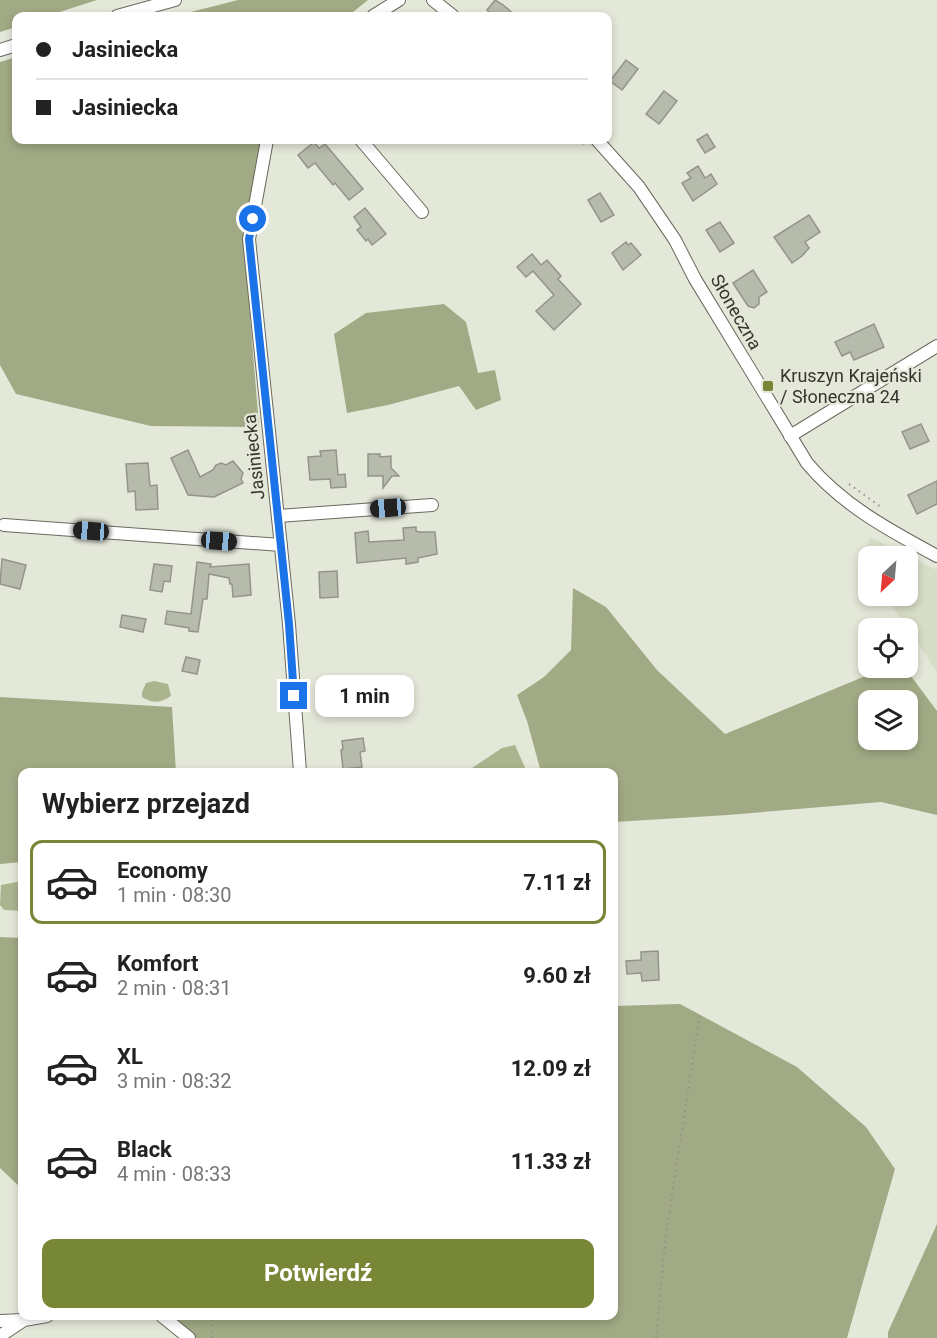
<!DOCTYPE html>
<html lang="pl">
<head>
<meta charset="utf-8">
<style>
  body { margin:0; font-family:Roboto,sans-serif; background:#f6f6f6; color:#222; height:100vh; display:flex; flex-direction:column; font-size:22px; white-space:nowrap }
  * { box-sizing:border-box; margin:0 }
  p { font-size:20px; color:#767676 }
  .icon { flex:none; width:33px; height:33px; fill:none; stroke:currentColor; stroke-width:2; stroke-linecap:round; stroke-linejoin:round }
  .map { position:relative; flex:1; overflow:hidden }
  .sheet { position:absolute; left:18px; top:768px; width:600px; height:552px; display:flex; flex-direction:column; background:#fff; border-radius:12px; box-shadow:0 3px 9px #0003 }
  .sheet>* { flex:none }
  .top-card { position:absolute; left:12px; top:12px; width:600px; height:132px; border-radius:12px; box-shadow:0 3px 9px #0003; display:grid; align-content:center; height:132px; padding:0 24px; background:#fff }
  .needle { width:39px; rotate:206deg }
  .tools { position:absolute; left:858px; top:546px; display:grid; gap:12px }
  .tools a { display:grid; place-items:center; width:60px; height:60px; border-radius:12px; background:#fff; box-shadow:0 3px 9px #0003; font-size:30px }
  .end { position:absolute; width:27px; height:27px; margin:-14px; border:8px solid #1a73e8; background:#fff; box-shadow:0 0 0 3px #fff }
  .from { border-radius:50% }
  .bubble { position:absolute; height:42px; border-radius:12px; background:#fff; box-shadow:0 3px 9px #0003; font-size:20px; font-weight:700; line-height:42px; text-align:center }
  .car { position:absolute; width:18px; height:36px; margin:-18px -9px; border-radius:8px; box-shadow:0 0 4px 2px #0007; background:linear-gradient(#222 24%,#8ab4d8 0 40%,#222 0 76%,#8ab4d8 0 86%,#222 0) }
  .top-card b { display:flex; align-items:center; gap:21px; height:57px; font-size:22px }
  .top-card b+b { border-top:2px solid #e0e0e0 }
  .top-card i { width:15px; height:15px; background:#222 }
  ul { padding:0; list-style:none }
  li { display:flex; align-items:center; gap:18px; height:84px; margin:0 12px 9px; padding:0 12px; border:3px solid transparent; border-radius:12px }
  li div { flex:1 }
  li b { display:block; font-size:22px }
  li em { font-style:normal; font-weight:700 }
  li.active { border-color:#788736 }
  li>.icon { width:54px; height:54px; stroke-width:1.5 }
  h2 { padding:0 24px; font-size:27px; line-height:72px }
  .button { display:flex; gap:12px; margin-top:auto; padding:12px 24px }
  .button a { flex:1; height:69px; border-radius:12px; background:#788736; color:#fff; font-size:24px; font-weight:700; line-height:69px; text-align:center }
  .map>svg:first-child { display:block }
  .built { fill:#d7ddc6 }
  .forest { fill:#a1aa84; fill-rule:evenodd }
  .water { fill:#abb48e }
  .building { fill:#b7bbac; stroke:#929688; stroke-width:1.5 }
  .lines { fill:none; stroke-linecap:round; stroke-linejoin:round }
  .street-casing { stroke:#676b5e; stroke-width:14 }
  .path { stroke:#8f9287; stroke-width:2; stroke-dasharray:1.5 4.5; stroke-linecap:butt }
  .street { stroke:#fff; stroke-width:12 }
  .route { stroke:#1a73e8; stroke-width:8 }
  .poi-dot { fill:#788736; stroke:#e4e8d9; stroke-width:2 }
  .labels { text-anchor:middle; stroke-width:4.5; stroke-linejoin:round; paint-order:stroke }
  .street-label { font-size:18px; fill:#353630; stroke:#e4e8d9 }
  .poi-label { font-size:18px; fill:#353630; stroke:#e4e8d9; text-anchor:start }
</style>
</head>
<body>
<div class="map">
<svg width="937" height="1338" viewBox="0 0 937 1338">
  <rect width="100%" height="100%" fill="#e4e8d9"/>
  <polygon class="built" points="870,537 937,570 937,672 886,596 908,596 908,556 868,556 868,569 862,559"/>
  <g class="forest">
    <polygon points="0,0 97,0 47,16 16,16 16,27 0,32"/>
    <polygon points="238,0 368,0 348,16 175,16"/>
    <polygon points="16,57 16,140 262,140 244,240 259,427 151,426 16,394 0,365 0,62"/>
    <polygon points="444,304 466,322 478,373 495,370 501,400 476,410 459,386 388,405 347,413 334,334 366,313"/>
    <path d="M573,588L606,607L657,670L725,734L885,668H905L937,711V815L881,802L728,815L614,822V772H541L527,721L517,695L544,677L571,650ZM908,700V740H868V700Z"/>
    <polygon points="0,697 172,707 176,772 22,772 22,862 0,864"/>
    <polygon points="0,937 22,938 22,1189 0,1168"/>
    <polygon points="680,1004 797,1067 866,1127 895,1169 847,1338 189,1338 162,1316 614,1316 614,1006"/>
    <polygon points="937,1224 937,1338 888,1338 888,1332"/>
  </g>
  <g class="water">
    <path d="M154,681L168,684L171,696C160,703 153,704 142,697V692L146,683Z"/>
    <polygon points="515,745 527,772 466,772 502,748"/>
    <polygon points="22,881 22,911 4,910 0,905 1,885"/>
  </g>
  <g class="building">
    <polygon points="495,0 502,4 516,16 488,16 491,14 487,10"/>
    <polygon points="626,60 638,69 622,90 610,81"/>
    <polygon points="664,91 677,101 659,124 646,114"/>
    <polygon points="707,134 715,147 705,153 697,140"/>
    <polygon points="314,142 319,148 325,144 363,189 349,200 335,183 333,185 315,163 308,168 298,155"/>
    <polygon points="698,166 705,178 711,174 717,184 693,201 682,183 691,178 687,173"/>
    <polygon points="600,193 614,215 601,222 588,200"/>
    <polygon points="365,208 386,234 372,245 368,239 366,241 357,230 361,227 354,217"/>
    <polygon points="809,215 820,232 805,242 809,248 802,256 792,263 774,237"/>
    <polygon points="720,222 734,243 720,252 706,230"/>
    <polygon points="626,242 628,245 631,243 641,255 623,270 612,253"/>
    <polygon points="532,254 541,265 547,260 561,276 558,279 581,304 554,330 536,311 554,295 533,271 526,277 517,267"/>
    <polygon points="753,270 767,292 759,297 759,304 754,308 748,306 733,283"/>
    <polygon points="874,324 884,347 854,360 850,352 842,356 835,342"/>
    <polygon points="921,424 929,441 910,449 902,432"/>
    <polygon points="188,450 200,477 213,470 216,465 221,463 226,465 233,461 243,473 241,479 243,483 214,497 188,495 171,458"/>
    <polygon points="336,450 338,475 345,474 346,487 331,488 330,479 310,480 308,457 321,456 320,451"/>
    <polygon points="368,454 380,454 380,457 391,456 391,468 399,476 392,476 383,488 383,476 368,476"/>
    <polygon points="148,463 150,486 157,485 158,509 136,510 135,491 128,492 126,464"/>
    <polygon points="937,481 937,504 917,514 908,495"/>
    <polygon points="416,527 416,531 419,532 435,532 437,554 418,558 418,562 406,564 406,558 357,563 355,533 368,531 369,542 404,540 403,528"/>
    <polygon points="2,559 26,565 20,589 0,584"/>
    <polygon points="197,562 211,564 210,567 249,564 251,595 233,597 232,584 230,584 229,578 209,574 207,599 203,599 198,632 189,631 189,628 165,624 167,611 191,614"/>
    <polygon points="154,564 172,566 170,582 164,581 162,592 150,590"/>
    <polygon points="337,571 338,597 320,598 319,572"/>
    <polygon points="122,615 146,619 143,632 120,627"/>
    <polygon points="186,657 200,660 197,674 182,671"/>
    <polygon points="363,738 365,751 360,752 362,767 343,769 341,750 343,749 342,741"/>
    <polygon points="658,951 659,980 642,981 641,973 627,974 626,961 641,960 641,952"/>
  </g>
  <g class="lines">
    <defs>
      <g id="street">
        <polyline points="433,0 453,16"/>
        <polyline points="117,16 175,0"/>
        <polyline points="373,16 399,0"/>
        <polyline points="0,50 16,45"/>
        <polyline points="267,140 249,239 289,624 300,772"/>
        <polyline points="361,140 422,212"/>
        <path d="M597,140L639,187L675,240L695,279L807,463C842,505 889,530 937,556"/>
        <polyline points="790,436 937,346"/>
        <polyline points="278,516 432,505"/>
        <polyline points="4,525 281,545"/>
        <polyline points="162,1316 189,1338"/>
        <polyline points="0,1321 23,1320"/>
        <polyline points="0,1336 24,1320 47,1316"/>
      </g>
    </defs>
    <use href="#street" class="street-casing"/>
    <g class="path">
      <polyline points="578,140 584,144"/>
      <polyline points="849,484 881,507"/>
      <polyline points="212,1338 212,1316"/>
      <polyline points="656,1338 666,1234 700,1013"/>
    </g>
    <use href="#street" class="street"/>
  </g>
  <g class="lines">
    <polyline class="route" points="253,219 249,239 289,624 294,696"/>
  </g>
  <rect class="poi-dot" x="762" y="380" width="12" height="12" rx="3"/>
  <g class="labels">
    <g class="street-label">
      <text transform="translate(736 312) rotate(60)" y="6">Słoneczna</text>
      <text transform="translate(254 457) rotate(-96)" y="6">Jasiniecka</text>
    </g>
    <g class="poi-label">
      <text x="780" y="382">Kruszyn Krajeński<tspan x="780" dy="21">/ Słoneczna 24</tspan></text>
    </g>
  </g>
</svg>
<div class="tools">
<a><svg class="needle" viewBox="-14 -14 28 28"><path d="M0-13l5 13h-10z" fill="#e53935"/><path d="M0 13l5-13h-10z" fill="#767676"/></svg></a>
<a><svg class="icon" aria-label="locate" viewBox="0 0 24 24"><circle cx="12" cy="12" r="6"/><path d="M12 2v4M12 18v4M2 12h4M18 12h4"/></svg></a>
<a><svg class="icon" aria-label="layers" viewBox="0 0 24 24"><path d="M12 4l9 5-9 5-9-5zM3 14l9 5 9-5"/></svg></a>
</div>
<i class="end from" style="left:253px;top:219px"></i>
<i class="end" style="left:294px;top:696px"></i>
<div class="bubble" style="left:315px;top:675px;width:99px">1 min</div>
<i class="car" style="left:388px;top:508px;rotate:266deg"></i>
<i class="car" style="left:91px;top:531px;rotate:274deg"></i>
<i class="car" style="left:219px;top:541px;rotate:94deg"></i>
<div class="top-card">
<b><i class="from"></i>Jasiniecka</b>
<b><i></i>Jasiniecka</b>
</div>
<section class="sheet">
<h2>Wybierz przejazd</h2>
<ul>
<li class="active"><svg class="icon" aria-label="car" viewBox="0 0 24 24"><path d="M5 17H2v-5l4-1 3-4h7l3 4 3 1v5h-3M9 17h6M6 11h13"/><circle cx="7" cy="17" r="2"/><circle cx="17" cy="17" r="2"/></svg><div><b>Economy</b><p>1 min · 08:30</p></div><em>7.11 zł</em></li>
<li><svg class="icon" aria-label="car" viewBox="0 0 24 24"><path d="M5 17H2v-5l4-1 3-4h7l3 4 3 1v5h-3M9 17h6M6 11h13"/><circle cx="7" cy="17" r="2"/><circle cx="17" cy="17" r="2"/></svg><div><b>Komfort</b><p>2 min · 08:31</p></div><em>9.60 zł</em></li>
<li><svg class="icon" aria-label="car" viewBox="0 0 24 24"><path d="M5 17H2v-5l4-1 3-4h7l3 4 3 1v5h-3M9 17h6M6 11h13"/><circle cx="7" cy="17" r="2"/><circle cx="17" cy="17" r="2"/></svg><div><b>XL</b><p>3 min · 08:32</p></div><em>12.09 zł</em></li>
<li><svg class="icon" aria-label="car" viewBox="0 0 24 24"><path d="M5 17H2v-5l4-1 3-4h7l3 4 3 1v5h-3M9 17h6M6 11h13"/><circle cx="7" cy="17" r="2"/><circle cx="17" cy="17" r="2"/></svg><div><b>Black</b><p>4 min · 08:33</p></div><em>11.33 zł</em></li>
</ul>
<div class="button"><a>Potwierdź</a></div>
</section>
</div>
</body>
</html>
